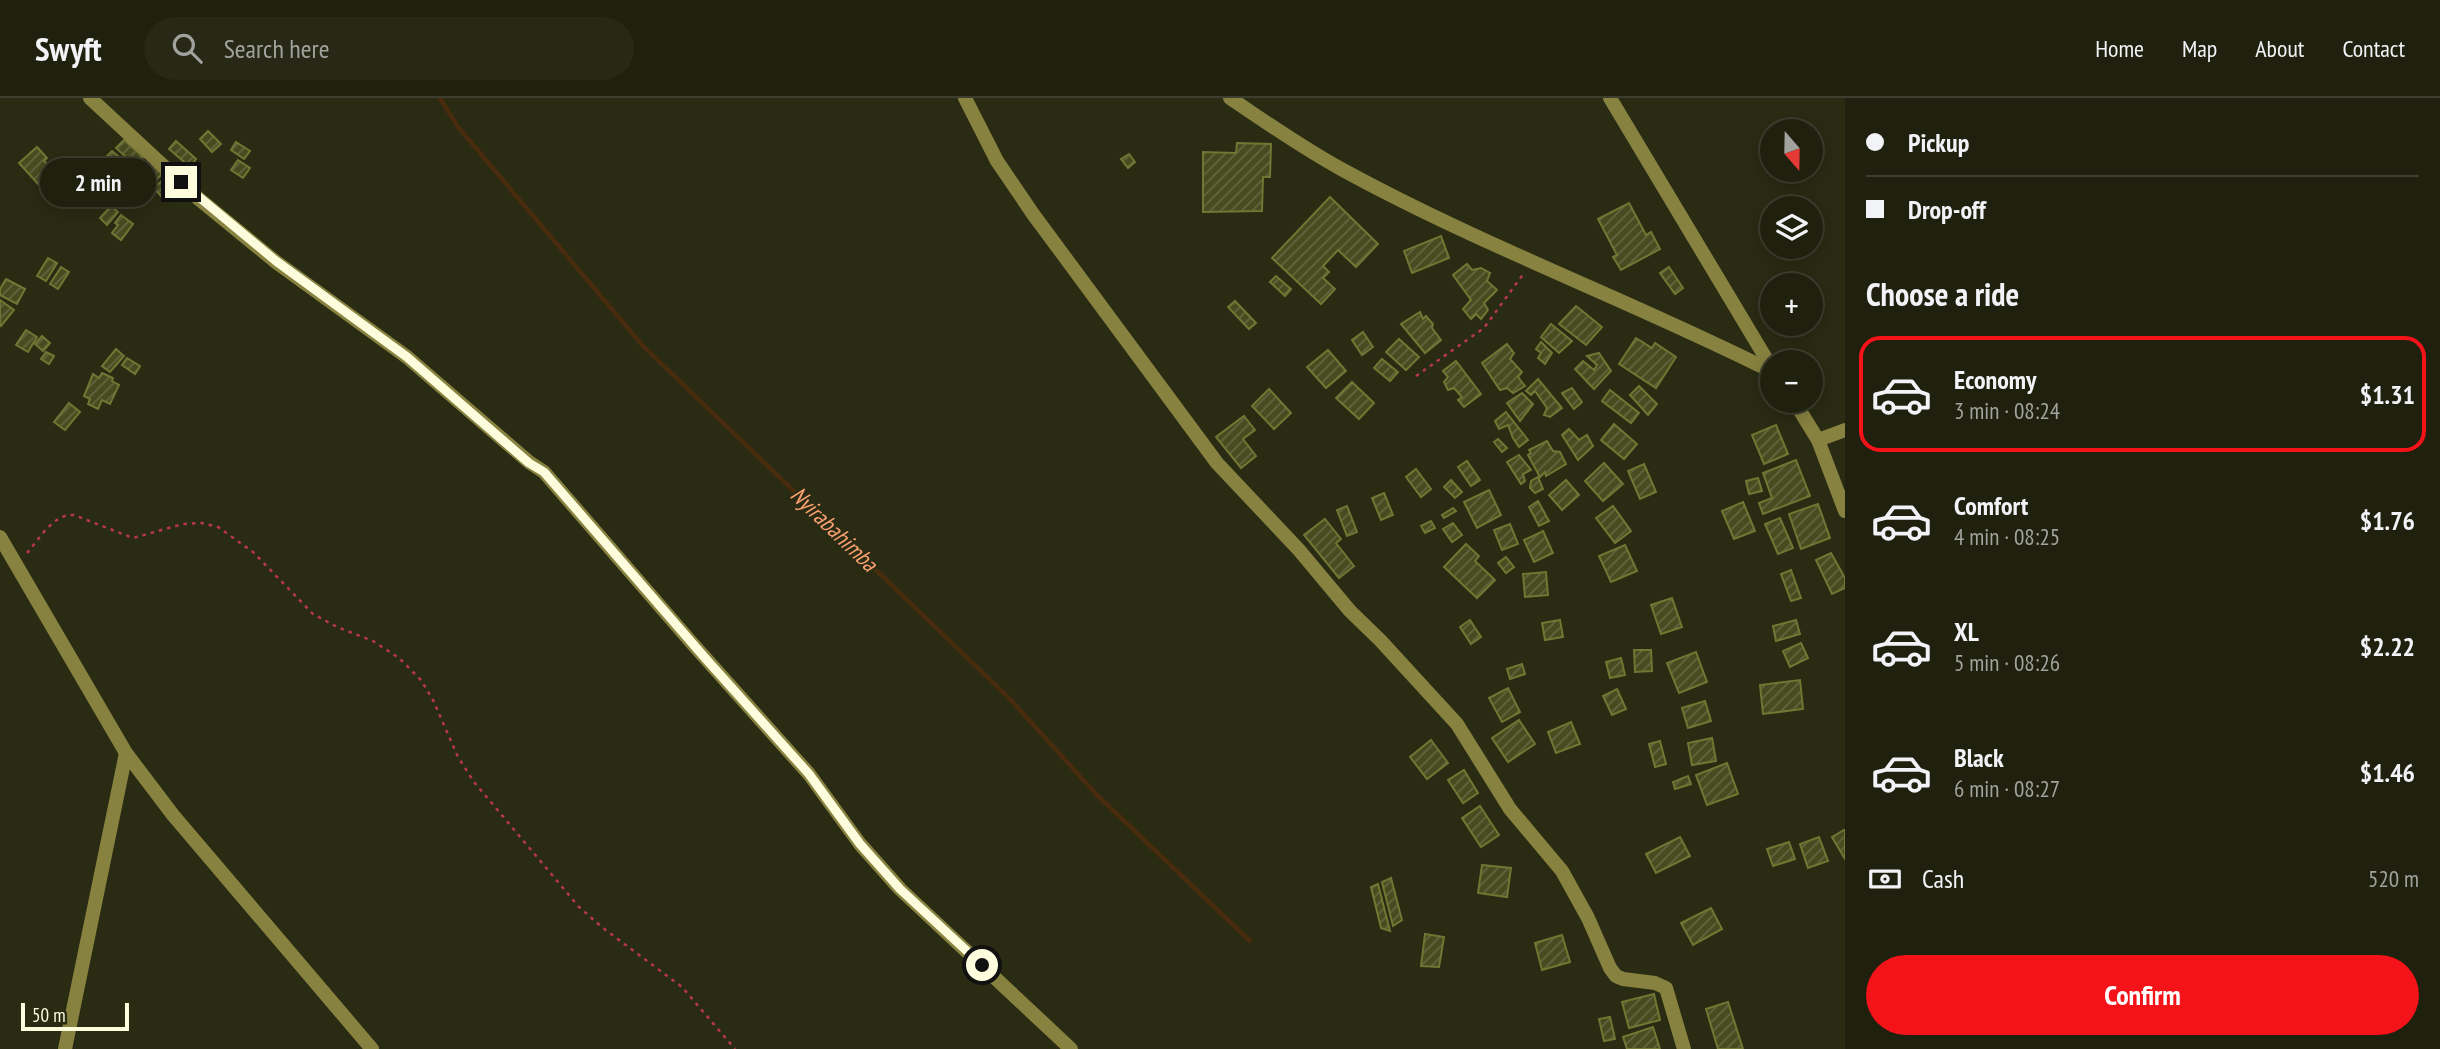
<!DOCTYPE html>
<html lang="en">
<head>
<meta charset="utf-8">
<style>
  body { margin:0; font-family:"PT Sans Narrow",sans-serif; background:#282817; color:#f1f3f6; height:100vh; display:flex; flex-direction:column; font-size:26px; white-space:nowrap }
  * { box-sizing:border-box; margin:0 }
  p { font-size:23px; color:#a2a39e }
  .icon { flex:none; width:38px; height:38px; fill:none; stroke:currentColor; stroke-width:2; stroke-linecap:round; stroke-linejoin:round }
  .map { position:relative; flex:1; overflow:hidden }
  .sheet { display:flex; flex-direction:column; background:#20200e; width:595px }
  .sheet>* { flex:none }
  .banner { display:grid; align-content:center; height:154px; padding:0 21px; background:#20200e }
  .needle { width:46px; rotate:160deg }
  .buttons { position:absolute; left:1760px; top:21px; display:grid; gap:14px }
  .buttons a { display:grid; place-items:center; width:63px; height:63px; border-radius:50%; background:#20200e; box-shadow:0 4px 18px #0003,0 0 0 2px #3d3e2e; font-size:35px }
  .scale { position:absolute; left:21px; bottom:18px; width:108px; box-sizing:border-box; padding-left:7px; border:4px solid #fdfdde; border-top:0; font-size:19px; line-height:24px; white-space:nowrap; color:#fdfdde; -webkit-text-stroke:5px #2a2b13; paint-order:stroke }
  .end { position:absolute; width:32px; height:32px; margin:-16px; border:9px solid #fdfdde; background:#111; box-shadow:0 0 0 4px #111 }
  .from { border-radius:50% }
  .bubble { position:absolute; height:49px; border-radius:24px; background:#20200e; box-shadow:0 4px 18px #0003,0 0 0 2px #3d3e2e; font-size:23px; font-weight:600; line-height:49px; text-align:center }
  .banner b { display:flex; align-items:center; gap:24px; height:66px; font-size:26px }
  .banner b+b { border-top:2px solid #3d3e2e }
  .banner i { width:18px; height:18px; background:#f1f3f6 }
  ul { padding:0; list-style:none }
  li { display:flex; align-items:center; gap:21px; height:116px; margin:0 14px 10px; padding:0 7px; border:4px solid transparent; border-radius:21px }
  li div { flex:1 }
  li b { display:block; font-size:26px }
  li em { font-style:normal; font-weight:600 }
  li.current { border-color:#f41318 }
  li>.icon { width:63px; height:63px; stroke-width:1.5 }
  h2 { padding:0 21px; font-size:32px; line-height:84px }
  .pay { display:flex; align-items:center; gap:18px; height:77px; padding:0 21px; font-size:26px }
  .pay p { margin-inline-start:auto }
  .cta { display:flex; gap:14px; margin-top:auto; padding:14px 21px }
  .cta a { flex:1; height:80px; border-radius:42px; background:#f41318; color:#fff; font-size:28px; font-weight:600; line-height:80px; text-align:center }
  header { display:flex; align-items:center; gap:42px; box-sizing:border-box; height:98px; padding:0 35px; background:#20200e; border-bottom:2px solid #3d3e2e }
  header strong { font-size:33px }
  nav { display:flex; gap:38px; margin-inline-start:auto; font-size:24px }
  .search { width:490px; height:63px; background:#282817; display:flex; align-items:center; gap:18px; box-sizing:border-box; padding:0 24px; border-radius:38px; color:#a2a39e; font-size:26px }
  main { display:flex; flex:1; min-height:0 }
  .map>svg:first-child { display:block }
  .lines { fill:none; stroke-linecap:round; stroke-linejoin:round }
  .stream { stroke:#492c0e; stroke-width:4.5 }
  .building { fill:url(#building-hatch); stroke:#717633; stroke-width:2 }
  .path { stroke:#b9374e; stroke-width:2.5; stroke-dasharray:3.5 5; stroke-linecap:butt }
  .minor { stroke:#888240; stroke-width:14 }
  .route { stroke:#fdfdde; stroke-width:9 }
  .labels { text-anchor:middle; stroke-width:5; stroke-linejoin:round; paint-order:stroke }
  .water-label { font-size:23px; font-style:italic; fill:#f9a071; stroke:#2a2b13 }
</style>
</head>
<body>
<header>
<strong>Swyft</strong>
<div class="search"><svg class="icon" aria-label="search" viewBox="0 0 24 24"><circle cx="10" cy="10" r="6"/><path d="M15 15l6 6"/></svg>Search here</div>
<nav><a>Home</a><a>Map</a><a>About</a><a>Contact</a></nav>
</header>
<main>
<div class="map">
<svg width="1845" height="951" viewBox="0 0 1845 951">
  <defs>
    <pattern id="building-hatch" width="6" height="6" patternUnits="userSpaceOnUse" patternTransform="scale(1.75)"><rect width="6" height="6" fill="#484b1f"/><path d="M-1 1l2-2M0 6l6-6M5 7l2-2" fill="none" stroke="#63663f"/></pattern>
  </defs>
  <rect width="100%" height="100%" fill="#2a2b13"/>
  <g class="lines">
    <polyline class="stream" points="440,0 458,29 643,248 1008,599 1097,697 1250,843"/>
  </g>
  <g class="building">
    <polygon points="208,33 221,46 212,54 200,41"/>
    <polygon points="124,42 143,59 136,68 116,50"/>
    <polygon points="176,43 196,61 190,69 169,51"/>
    <polygon points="236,44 250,53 244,61 231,52"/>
    <polygon points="1237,45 1271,46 1270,79 1263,79 1262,113 1203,114 1203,54 1236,55"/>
    <polygon points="37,49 47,60 44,63 55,75 40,88 19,65"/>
    <polygon points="112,53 118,58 112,64 106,59"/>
    <polygon points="1129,56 1135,64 1128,70 1121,61"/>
    <polygon points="122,59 133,70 123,80 112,68"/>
    <polygon points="104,60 111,67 105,73 98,66"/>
    <polygon points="238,62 250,70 243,80 231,72"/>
    <polygon points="151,66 162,76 151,87 140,77"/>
    <polygon points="109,74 120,84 113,93 101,83"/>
    <polygon points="164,81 171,89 161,98 154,90"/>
    <polygon points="96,82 102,89 96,95 90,88"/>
    <polygon points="58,83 65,90 50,103 44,96"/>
    <polygon points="1330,99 1378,146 1356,169 1338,152 1323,168 1329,174 1323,180 1335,191 1321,206 1272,160"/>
    <polygon points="1629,105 1646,137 1651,134 1660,151 1621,172 1613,159 1617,157 1598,121"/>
    <polygon points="111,108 118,114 107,127 100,120"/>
    <polygon points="121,117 133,126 121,142 112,135 118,127 115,125"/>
    <polygon points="1441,138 1449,160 1412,175 1404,153"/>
    <polygon points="48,160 57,165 46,183 37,178"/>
    <polygon points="1467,166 1472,172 1481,170 1490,175 1487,183 1497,192 1484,205 1488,212 1481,221 1476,216 1471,221 1463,211 1471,202 1453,177"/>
    <polygon points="61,169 69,174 58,191 50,186"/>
    <polygon points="1669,169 1683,190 1675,196 1660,175"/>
    <polygon points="1276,178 1291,191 1285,198 1270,184"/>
    <polygon points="6,181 25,191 17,206 0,197 0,191"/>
    <polygon points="0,202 14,212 1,228 0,227"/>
    <polygon points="1235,203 1256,225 1249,231 1228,209"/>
    <polygon points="1576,208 1602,229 1586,247 1559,226"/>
    <polygon points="1420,214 1423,221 1426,218 1433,226 1432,230 1441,242 1425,255 1401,226"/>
    <polygon points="1551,226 1572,243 1559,255 1541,239"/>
    <polygon points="26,232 37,239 28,254 16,247"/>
    <polygon points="1363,234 1373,249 1362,257 1352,242"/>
    <polygon points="42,238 50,245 43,253 35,246"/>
    <polygon points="1636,240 1652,250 1655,245 1676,259 1656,290 1619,266"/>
    <polygon points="1399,241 1419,259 1406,272 1386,254"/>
    <polygon points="1541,244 1552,255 1545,266 1538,260 1541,255 1536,251"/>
    <polygon points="1507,246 1514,255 1510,261 1522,274 1518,279 1525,288 1513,295 1507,290 1500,292 1482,265"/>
    <polygon points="116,251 124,258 110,274 102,268"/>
    <polygon points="1328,252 1346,273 1326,290 1307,269"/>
    <polygon points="46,254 54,258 49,266 41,261"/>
    <polygon points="1599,255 1611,273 1594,291 1575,271 1583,263 1594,272 1597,267 1587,258"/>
    <polygon points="127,260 140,268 135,276 122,267"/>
    <polygon points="1382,261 1398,274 1390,283 1374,270"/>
    <polygon points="1456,263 1481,296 1464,309 1458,302 1462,299 1454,290 1448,292 1444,284 1448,279 1443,273"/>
    <polygon points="102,275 113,280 112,283 119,287 110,306 102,302 98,311 88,306 90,301 84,298 93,276 99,280"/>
    <polygon points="1538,281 1562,310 1550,319 1544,317 1547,310 1535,293 1531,297 1526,293"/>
    <polygon points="1352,284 1374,305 1359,321 1336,300"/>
    <polygon points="1639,288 1657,306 1648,317 1630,297"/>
    <polygon points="1572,290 1582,304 1574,311 1562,295"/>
    <polygon points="1269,291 1291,315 1274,331 1252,308"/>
    <polygon points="1610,292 1639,315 1631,325 1602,303"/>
    <polygon points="1522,295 1533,306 1520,323 1507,305"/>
    <polygon points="69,305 80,314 65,332 54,324"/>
    <polygon points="1506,314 1528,342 1519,349 1513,340 1508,327 1499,331 1495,323"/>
    <polygon points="1244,318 1255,332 1243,341 1256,358 1241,370 1216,339"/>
    <polygon points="1614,326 1637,346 1624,361 1601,342"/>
    <polygon points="1776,327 1788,356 1764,366 1752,337"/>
    <polygon points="1569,331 1579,342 1587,337 1593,348 1578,362 1562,337"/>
    <polygon points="1498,341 1507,350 1502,354 1494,344"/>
    <polygon points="1547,343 1553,353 1560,354 1566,366 1546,378 1545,374 1540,379 1528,357 1531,355 1529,352"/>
    <polygon points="1519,357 1531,372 1523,376 1525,383 1521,386 1507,364"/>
    <polygon points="1796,362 1810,398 1763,416 1759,405 1772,400 1763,375"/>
    <polygon points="1467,363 1480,382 1471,388 1458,369"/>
    <polygon points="1604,365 1623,386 1603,403 1585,383"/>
    <polygon points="1644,366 1656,394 1640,401 1628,373"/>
    <polygon points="1416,371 1431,391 1421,399 1406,379"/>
    <polygon points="1538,379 1543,391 1535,395 1530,390 1531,383"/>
    <polygon points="1758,380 1762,393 1749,396 1746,383"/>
    <polygon points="1451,382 1462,394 1455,400 1444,389"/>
    <polygon points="1566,382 1579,397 1562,412 1549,397"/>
    <polygon points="1489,392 1501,417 1477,430 1464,404"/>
    <polygon points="1384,395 1393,417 1381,422 1372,400"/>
    <polygon points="1538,403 1549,423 1539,428 1529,409"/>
    <polygon points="1743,404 1755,433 1734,441 1722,413"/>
    <polygon points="1818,406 1830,440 1801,451 1789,416"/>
    <polygon points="1347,408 1357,434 1347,438 1337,412"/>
    <polygon points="1613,408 1631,433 1615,445 1596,420"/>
    <polygon points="1453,410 1456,413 1444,420 1442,417"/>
    <polygon points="1780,420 1793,450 1778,456 1765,426"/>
    <polygon points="1325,421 1341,441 1336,445 1354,468 1339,480 1304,437"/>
    <polygon points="1431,423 1435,430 1425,435 1421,428"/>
    <polygon points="1453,425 1462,437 1452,444 1443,431"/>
    <polygon points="1510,426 1518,446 1502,452 1494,432"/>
    <polygon points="1543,433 1553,455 1534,464 1524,442"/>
    <polygon points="1466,446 1479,458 1475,463 1495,482 1477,500 1444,469"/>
    <polygon points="1625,447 1637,473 1611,484 1599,458"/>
    <polygon points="1831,455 1845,480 1845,490 1832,496 1816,462"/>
    <polygon points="1506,459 1514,469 1506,475 1498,465"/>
    <polygon points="1791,472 1801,500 1791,503 1781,476"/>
    <polygon points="1546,474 1548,497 1525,499 1523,476"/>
    <polygon points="1672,500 1682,529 1661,536 1651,507"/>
    <polygon points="1470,522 1481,539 1471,546 1460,529"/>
    <polygon points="1560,522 1563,539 1545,542 1542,525"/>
    <polygon points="1796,522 1800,536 1776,543 1773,528"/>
    <polygon points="1801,545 1808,560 1790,569 1783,553"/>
    <polygon points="1634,552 1651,552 1652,573 1635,574"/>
    <polygon points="1696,554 1707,584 1679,595 1667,565"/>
    <polygon points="1621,560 1625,577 1610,580 1606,564"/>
    <polygon points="1522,566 1525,576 1510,581 1507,571"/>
    <polygon points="1800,582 1803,611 1763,616 1760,587"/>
    <polygon points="1508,590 1520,614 1502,624 1489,600"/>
    <polygon points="1617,591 1626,611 1612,617 1603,598"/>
    <polygon points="1705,603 1711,623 1688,630 1682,610"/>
    <polygon points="1519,622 1535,646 1508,664 1492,640"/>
    <polygon points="1571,624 1580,646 1556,655 1548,634"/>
    <polygon points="1712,640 1716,663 1692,667 1688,645"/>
    <polygon points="1431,642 1448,665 1427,681 1410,659"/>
    <polygon points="1660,643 1666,666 1655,669 1649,646"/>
    <polygon points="1727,665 1738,696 1707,707 1696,677"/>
    <polygon points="1464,672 1478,695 1463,705 1448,682"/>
    <polygon points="1688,678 1691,686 1675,691 1673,684"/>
    <polygon points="1480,708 1499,737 1481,749 1462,720"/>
    <polygon points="1844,732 1845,733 1845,761 1832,739"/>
    <polygon points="1680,739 1690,758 1656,775 1646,756"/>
    <polygon points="1819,739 1828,763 1808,770 1800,746"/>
    <polygon points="1789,744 1795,761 1773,768 1767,751"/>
    <polygon points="1482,767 1511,770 1507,799 1478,795"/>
    <polygon points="1391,780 1402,822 1393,828 1382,784"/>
    <polygon points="1378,786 1390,833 1381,830 1371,789"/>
    <polygon points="1711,810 1722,831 1693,847 1681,825"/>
    <polygon points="1425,836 1444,839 1439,869 1421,868"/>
    <polygon points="1562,837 1570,864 1542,872 1535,845"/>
    <polygon points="1654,896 1660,922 1629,930 1622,904"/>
    <polygon points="1728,904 1743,951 1718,951 1706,911"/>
    <polygon points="1610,919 1615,941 1604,943 1599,921"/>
    <polygon points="1653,929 1660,951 1627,951 1623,939"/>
  </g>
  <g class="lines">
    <g class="path">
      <polyline points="1416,278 1484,230 1524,175"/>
      <path d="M27,455C39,441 54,415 74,417L133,440L183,426L202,425L218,429L253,454L313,516L337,529L373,543L399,560L421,582L433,602L458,659L474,684L579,809L603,830L682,889L735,951"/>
    </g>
    <g class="minor">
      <polyline points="90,0 199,101 276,164 407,259 529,364 544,374 691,544 809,676 860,746 900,791 1071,951"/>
      <polyline points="965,0 997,63 1033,116 1217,365 1299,452 1350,513 1380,542 1457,626 1510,711 1562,773 1588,820 1610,870 1616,878 1623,881 1655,885 1666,890 1684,951"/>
      <path d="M1230,0C1267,25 1304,51 1343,72C1482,148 1632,203 1773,274"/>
      <polyline points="1610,0 1773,272"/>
      <polyline points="1794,303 1818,342 1845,413"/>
      <polyline points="1818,342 1845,332"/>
      <polyline points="0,439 126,655 173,717 372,951"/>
      <polyline points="65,951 126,655"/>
    </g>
  </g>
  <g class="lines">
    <polyline class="route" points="181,84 276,163 407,259 529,365 544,374 706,561 809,676 860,746 900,791 982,867"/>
  </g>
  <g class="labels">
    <g class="water-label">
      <text transform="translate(834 431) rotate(44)" y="8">Nyirabahimba</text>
    </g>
  </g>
</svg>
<div class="buttons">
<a><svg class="needle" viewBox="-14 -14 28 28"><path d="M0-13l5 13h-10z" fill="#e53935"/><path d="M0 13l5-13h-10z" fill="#a2a39e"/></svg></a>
<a><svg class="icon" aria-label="layers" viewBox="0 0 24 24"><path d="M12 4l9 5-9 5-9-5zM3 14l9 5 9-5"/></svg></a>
<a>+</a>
<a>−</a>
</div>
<div class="scale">50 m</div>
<i class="end from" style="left:982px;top:867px"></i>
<i class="end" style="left:181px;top:84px"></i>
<div class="bubble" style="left:40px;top:60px;width:116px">2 min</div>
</div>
<section class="sheet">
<div class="banner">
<b><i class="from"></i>Pickup</b>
<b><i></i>Drop-off</b>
</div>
<h2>Choose a ride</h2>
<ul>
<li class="current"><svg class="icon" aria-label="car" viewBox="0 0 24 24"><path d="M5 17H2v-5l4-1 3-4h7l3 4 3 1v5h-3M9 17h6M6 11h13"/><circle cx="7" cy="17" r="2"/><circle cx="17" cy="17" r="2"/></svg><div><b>Economy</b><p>3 min · 08:24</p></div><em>$1.31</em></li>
<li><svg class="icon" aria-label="car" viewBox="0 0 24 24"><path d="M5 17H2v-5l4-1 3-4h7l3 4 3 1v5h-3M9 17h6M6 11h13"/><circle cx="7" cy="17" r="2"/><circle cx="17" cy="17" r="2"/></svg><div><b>Comfort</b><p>4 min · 08:25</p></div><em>$1.76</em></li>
<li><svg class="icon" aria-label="car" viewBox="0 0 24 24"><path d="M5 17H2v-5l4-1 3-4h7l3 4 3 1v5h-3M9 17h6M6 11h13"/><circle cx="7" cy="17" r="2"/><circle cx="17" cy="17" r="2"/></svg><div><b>XL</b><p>5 min · 08:26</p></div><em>$2.22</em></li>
<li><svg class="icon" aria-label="car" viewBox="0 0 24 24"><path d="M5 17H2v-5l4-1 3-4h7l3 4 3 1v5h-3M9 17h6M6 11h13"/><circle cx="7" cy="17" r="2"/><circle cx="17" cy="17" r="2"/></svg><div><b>Black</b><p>6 min · 08:27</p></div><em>$1.46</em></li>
</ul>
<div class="pay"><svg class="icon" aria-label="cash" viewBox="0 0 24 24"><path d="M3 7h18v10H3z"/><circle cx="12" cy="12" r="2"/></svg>Cash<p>520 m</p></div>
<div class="cta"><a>Confirm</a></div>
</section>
</main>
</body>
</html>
